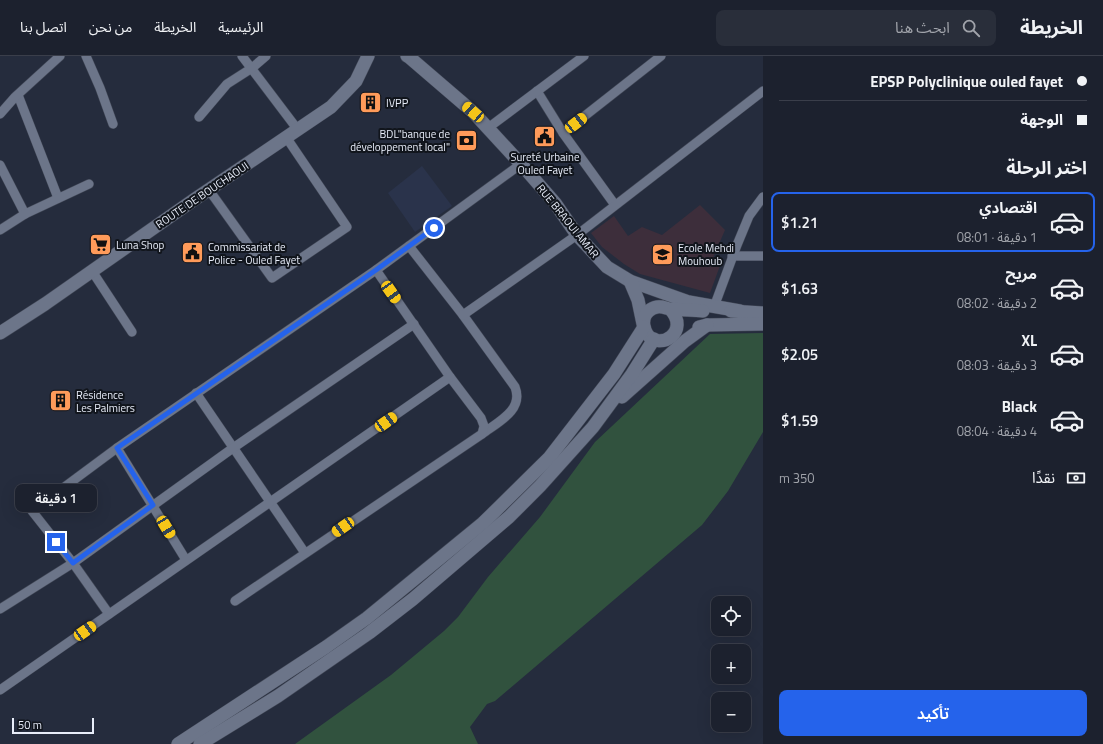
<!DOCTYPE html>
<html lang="ar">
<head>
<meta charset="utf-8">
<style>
  body { margin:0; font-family:"Titillium Web","Noto Sans Arabic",sans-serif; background:#292e3a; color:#f1f3f6; direction:rtl; height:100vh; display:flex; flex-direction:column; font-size:15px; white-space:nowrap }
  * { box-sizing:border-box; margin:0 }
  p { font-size:13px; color:#a0a3aa }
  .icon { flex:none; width:22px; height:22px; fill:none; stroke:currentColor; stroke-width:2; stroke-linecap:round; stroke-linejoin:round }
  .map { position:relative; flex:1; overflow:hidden; direction:ltr }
  .side { display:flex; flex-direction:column; background:#1c212e; width:340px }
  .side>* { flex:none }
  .hud { display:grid; align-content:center; height:88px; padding:0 16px; background:#1c212e }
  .tools { position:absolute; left:711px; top:540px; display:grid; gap:8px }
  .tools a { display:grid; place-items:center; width:40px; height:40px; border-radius:8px; background:#1c212e; box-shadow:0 4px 16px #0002,0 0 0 1px #3a3e4a; font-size:20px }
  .scale { position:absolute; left:12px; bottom:10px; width:82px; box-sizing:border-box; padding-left:4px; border:2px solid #e8edf9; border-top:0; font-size:11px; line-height:14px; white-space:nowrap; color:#e8edf9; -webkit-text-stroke:3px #11151c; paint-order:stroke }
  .end { position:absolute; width:18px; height:18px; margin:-9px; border:5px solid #2563eb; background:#fff; box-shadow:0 0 0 2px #fff }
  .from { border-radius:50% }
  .bubble { position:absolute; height:28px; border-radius:8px; background:#1c212e; box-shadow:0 4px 16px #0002,0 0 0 1px #3a3e4a; font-size:13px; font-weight:600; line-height:28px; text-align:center; direction:rtl }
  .car { position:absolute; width:12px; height:24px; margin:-12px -6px; border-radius:5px; box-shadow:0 0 3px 1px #0007; background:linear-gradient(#f5c518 24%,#345 0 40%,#f5c518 0 76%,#345 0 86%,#f5c518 0) }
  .hud b { display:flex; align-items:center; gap:14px; height:38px; font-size:15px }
  .hud b+b { border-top:1px solid #3a3e4a }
  .hud i { width:10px; height:10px; background:#f1f3f6 }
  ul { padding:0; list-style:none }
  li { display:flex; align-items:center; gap:12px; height:60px; margin:0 8px 6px; padding:0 8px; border:2px solid transparent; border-radius:8px }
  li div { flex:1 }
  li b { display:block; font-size:15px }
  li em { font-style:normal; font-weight:600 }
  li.selected { border-color:#2563eb }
  li>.icon { width:36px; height:36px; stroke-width:1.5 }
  h2 { padding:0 16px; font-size:18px; line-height:48px }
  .pay { display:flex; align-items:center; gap:10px; height:44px; padding:0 16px; font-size:15px }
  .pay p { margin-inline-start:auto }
  .cta { display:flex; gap:8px; margin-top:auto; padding:8px 16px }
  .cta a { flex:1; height:46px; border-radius:8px; background:#2563eb; color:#fff; font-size:16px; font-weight:600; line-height:46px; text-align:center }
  header { display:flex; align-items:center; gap:24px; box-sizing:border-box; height:56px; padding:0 20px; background:#1c212e; border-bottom:1px solid #3a3e4a }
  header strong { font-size:19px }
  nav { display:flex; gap:22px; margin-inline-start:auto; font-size:14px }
  .search { width:280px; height:36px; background:#292e3a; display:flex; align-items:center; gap:10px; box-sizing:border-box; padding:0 14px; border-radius:8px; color:#a0a3aa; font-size:15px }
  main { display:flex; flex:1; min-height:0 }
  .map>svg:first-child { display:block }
  .built { fill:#2a334b }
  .education { fill:#3d2e3b }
  .green { fill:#31523e }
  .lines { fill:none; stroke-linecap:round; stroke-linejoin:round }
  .minor-casing { stroke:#424857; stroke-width:10 }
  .secondary-casing { stroke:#424857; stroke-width:14 }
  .minor { stroke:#6c7589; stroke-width:9 }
  .secondary { stroke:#6c7589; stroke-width:13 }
  .route { stroke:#2563eb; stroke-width:5 }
  .labels { text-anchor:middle; stroke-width:4; stroke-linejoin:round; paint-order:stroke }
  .poi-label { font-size:11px; fill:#e8edf9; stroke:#11151c; text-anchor:start }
  .street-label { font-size:11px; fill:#e8edf9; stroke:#11151c }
</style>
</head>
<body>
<header>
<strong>الخريطة</strong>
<div class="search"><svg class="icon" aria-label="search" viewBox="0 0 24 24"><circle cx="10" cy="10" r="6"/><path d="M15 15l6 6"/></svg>ابحث هنا</div>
<nav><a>الرئيسية</a><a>الخريطة</a><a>من نحن</a><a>اتصل بنا</a></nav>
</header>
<main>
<section class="side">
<div class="hud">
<b><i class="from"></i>EPSP Polyclinique ouled fayet</b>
<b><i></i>الوجهة</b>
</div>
<h2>اختر الرحلة</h2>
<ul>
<li class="selected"><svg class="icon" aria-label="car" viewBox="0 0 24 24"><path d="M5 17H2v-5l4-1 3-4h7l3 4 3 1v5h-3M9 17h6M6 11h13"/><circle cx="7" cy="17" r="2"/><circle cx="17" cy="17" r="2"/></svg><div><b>اقتصادي</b><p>1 دقيقة · 08:01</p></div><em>$1.21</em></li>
<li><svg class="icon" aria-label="car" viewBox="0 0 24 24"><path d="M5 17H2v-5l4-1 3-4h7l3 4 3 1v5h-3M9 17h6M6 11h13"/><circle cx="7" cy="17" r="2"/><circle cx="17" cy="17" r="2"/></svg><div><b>مريح</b><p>2 دقيقة · 08:02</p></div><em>$1.63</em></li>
<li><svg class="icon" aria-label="car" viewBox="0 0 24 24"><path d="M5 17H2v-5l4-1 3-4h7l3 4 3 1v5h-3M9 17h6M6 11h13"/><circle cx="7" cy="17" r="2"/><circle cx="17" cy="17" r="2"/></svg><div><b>XL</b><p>3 دقيقة · 08:03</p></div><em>$2.05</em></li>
<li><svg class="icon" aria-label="car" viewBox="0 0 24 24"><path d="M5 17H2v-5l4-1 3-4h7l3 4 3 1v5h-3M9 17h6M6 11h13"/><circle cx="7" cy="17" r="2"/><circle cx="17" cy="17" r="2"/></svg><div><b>Black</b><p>4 دقيقة · 08:04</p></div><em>$1.59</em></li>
</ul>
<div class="pay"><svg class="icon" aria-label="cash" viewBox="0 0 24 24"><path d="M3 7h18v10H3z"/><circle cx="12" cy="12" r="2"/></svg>نقدًا<p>350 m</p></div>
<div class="cta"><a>تأكيد</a></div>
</section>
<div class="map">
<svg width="763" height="688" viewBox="0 0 763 688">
  <rect width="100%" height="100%" fill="#252c3d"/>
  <polygon class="built" points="422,110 452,150 415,176 388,137"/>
  <polygon class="education" points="700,149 725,174 712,204 721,207 710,237 640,218 624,208 602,191 591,177 614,160 628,180 642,171 662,179"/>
  <polygon class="green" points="763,277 763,376 728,435 702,469 495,645 487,648 470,671 478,688 295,688 391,619 444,575 458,561 488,521 540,461 595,386 710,278"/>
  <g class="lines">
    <defs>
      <g id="minor">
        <polyline points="86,0 100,32 113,68"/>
        <polyline points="242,0 298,74"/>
        <polyline points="537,35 563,77 615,149"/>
        <polyline points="18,39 58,142"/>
        <polyline points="0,58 15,41 60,0"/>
        <polyline points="199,61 227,28 252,12 266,0"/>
        <polyline points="488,72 584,0"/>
        <polyline points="563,77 661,0"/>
        <polyline points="0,109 25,158"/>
        <polyline points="209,134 272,222 347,171 286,81"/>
        <polyline points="0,174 25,158 89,128"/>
        <path d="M409,190L463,259L515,331C524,354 498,366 482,378"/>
        <polyline points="732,200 763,200"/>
        <polyline points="92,215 132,276"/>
        <polyline points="714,251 737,189 749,160 763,141"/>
        <polyline points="463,259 577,179 763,35"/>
        <polyline points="196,337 305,497"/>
        <polyline points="117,392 186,504"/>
        <polyline points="235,545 482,378 484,370 481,362 450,321 376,214"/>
        <polyline points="0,553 73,507 233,392 414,268"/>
        <polyline points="109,558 73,507 32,455 117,392 376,214 521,108"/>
        <polyline points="0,634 450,321"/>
      </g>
      <g id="secondary">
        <polyline points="407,0 409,1 473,56 521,108 555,147 577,179 607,211 630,225 689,246 740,255"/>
        <polyline points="633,228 630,225 638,244 643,268"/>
        <path d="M670,253C691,275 660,296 647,278C644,273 643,268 644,263C645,257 651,252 657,251C663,250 667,253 672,253C682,254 693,254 703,255"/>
        <polyline points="731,255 763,257"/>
        <polyline points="699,271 707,269 763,268"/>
        <polyline points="0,277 45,248 195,143 331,51 356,25 368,0"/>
        <polyline points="622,341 685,285 707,269"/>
        <polyline points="178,688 326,591 367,562 483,467 549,402 614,318 644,271"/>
        <polyline points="200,688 278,640 369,577 413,543 509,461 540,430 593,371 632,318 654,283"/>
      </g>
    </defs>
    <use href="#minor" class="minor-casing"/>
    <use href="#secondary" class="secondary-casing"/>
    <use href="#minor" class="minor"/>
    <use href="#secondary" class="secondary"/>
  </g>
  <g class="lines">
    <polyline class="route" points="56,486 73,507 153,449 117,392 376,214 434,172"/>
  </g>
  <defs>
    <symbol id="building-square" viewBox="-11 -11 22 22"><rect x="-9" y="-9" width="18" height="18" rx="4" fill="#ff9b5a" stroke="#11151c"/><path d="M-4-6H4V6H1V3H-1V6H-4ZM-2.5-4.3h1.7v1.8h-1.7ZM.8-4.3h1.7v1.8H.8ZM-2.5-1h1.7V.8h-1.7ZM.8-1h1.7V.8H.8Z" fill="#111"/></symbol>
    <symbol id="civic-square" viewBox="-11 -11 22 22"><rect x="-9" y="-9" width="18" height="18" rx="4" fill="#ff9b5a" stroke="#11151c"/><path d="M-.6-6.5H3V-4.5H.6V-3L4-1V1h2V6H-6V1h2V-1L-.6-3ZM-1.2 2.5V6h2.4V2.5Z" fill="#111"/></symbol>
    <symbol id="bank-square" viewBox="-11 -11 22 22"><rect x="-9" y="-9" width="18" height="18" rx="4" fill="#ff9b5a" stroke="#11151c"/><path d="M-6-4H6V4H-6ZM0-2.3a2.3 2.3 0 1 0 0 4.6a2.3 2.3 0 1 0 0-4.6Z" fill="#111"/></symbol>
    <symbol id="supermarket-square" viewBox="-11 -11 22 22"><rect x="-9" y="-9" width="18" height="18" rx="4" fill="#ff9b5a" stroke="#11151c"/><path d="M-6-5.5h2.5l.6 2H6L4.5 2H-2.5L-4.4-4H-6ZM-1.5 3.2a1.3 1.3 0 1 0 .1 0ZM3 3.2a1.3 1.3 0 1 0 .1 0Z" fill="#111"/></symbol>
    <symbol id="school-square" viewBox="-11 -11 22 22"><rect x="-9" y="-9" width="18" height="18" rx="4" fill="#ff9b5a" stroke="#11151c"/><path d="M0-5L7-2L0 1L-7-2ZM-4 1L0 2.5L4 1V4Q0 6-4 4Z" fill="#111"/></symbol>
  </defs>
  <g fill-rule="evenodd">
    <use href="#building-square" x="358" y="34" width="25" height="25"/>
    <use href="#civic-square" x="532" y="68" width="25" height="25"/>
    <use href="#bank-square" x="454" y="72" width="25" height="25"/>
    <use href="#supermarket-square" x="88" y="176" width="25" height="25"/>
    <use href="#civic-square" x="180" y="184" width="25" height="25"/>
    <use href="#school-square" x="650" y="186" width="25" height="25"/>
    <use href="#building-square" x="48" y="332" width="25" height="25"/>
  </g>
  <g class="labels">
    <g class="poi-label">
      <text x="386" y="51">IVPP</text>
      <text x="450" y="82" text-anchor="end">BDL"banque de<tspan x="450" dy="13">développement local"</tspan></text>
      <text x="545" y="105" text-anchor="middle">Sureté Urbaine<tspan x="545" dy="13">Ouled Fayet</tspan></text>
      <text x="116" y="193">Luna Shop</text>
      <text x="208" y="195">Commissariat de<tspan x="208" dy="13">Police - Ouled Fayet</tspan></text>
      <text x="678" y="196">Ecole Mehdi<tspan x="678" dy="13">Mouhoub</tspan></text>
      <text x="76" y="343">Résidence<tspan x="76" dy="13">Les Palmiers</tspan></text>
    </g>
    <g class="street-label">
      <text transform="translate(202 139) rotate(-34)" y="4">ROUTE DE BOUCHAOUI</text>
      <text transform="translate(568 165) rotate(51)" y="4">RUE BRAOUI AMAR</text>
    </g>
  </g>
</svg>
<div class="tools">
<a><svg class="icon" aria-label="locate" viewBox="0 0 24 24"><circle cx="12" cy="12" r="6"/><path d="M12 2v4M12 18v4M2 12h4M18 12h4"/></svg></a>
<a>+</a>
<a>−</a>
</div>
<div class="scale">50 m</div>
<i class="end from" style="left:434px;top:172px"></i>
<i class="end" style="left:56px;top:486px"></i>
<div class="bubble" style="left:15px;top:428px;width:82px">1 دقيقة</div>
<i class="car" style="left:473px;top:56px;rotate:311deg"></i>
<i class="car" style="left:576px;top:67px;rotate:52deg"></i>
<i class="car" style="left:391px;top:236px;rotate:145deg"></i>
<i class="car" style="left:386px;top:366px;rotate:55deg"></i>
<i class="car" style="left:166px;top:471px;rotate:149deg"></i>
<i class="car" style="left:343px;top:471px;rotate:236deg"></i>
<i class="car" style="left:85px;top:575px;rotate:55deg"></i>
</div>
</main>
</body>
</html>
